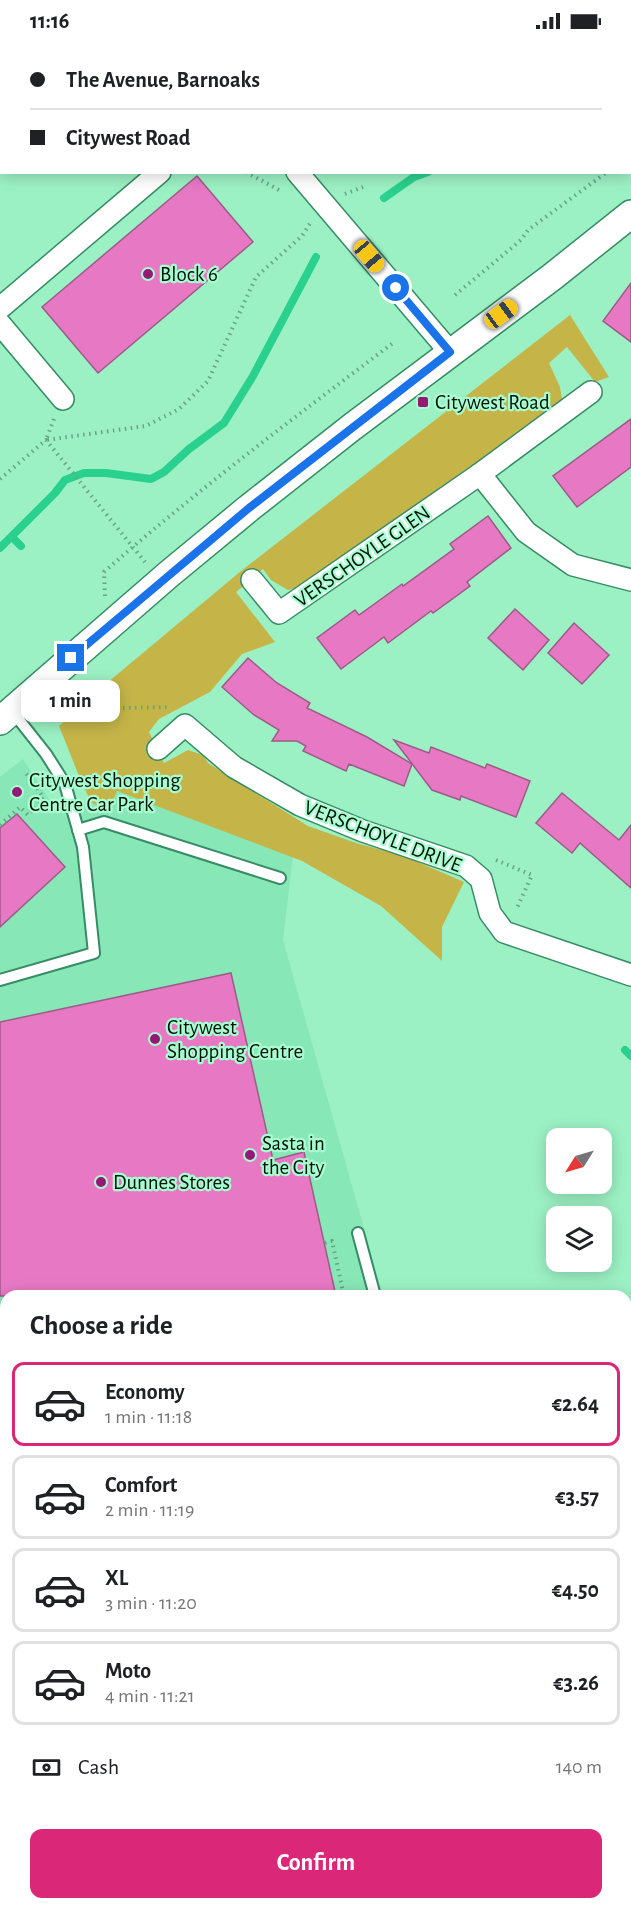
<!DOCTYPE html>
<html lang="en">
<head>
<meta charset="utf-8">
<style>
  body { margin:0; font-family:"Alegreya Sans",sans-serif; background:#f6f6f6; color:#202124; height:100vh; display:flex; flex-direction:column; font-size:22px; white-space:nowrap }
  * { box-sizing:border-box; margin:0 }
  p { font-size:20px; color:#757577 }
  .icon { flex:none; width:33px; height:33px; fill:none; stroke:currentColor; stroke-width:2; stroke-linecap:round; stroke-linejoin:round }
  .map { position:relative; flex:1; overflow:hidden }
  .details { position:absolute; left:0px; top:1248px; width:632px; height:620px; display:flex; flex-direction:column; background:#fff; border-radius:18px 18px 0 0; box-shadow:0 3px 15px #0003 }
  .details>* { flex:none }
  .hud { position:absolute; left:0px; top:0px; width:632px; height:132px; box-shadow:0 3px 15px #0003; display:grid; align-content:center; height:132px; padding:0 30px; background:#fff }
  .needle { width:39px; rotate:233deg }
  .fabs { position:absolute; left:546px; top:1086px; display:grid; gap:12px }
  .fabs a { display:grid; place-items:center; width:66px; height:66px; border-radius:12px; background:#fff; box-shadow:0 3px 15px #0003; font-size:30px }
  .end { position:absolute; width:27px; height:27px; margin:-14px; border:8px solid #1a73e8; background:#fff; box-shadow:0 0 0 3px #fff }
  .from { border-radius:50% }
  .bubble { position:absolute; height:42px; border-radius:12px; background:#fff; box-shadow:0 3px 15px #0003; font-size:20px; font-weight:700; line-height:42px; text-align:center }
  .car { position:absolute; width:18px; height:36px; margin:-18px -9px; border-radius:8px; box-shadow:0 0 4px 2px #0007; background:linear-gradient(#f5c518 24%,#345 0 40%,#f5c518 0 76%,#345 0 86%,#f5c518 0) }
  .hud b { display:flex; align-items:center; gap:21px; height:57px; font-size:22px }
  .hud b+b { border-top:2px solid #e0e0e0 }
  .hud i { width:15px; height:15px; background:#202124 }
  ul { padding:0; list-style:none }
  li { display:flex; align-items:center; gap:18px; height:84px; margin:0 12px 9px; padding:0 18px; border:3px solid #e0e0e0; border-radius:12px }
  li div { flex:1 }
  li b { display:block; font-size:22px }
  li em { font-style:normal; font-weight:700 }
  li.on { border-color:#db2777 }
  li>.icon { width:54px; height:54px; stroke-width:1.5 }
  h2 { padding:0 30px; font-size:27px; line-height:72px }
  .pay { display:flex; align-items:center; gap:15px; height:66px; padding:0 30px; font-size:22px }
  .pay p { margin-inline-start:auto }
  .button { display:flex; gap:12px; margin-top:auto; padding:12px 30px }
  .button a { flex:1; height:69px; border-radius:12px; background:#db2777; color:#fff; font-size:24px; font-weight:700; line-height:69px; text-align:center }
  .status { display:flex; justify-content:space-between; align-items:center; height:42px; padding:0 30px; background:#fff; direction:ltr }
  .status svg { height:16px; fill:currentColor }
  .map>svg:first-child { display:block }
  .built { fill:#88e7b7 }
  .green { fill:#c5b549 }
  .lines { fill:none; stroke-linecap:round; stroke-linejoin:round }
  .stream { stroke:#2ad08e; stroke-width:8 }
  .building { fill:#e779c4; stroke:#9d5b87; stroke-width:1.5 }
  .service-casing { stroke:#368c64; stroke-width:14 }
  .minor-casing { stroke:#368c64; stroke-width:24 }
  .tertiary-casing { stroke:#368c64; stroke-width:30 }
  .path { stroke:#66a483; stroke-width:4; stroke-dasharray:1.5 4.5; stroke-linecap:butt }
  .service { stroke:#fff; stroke-width:10 }
  .minor { stroke:#fff; stroke-width:21 }
  .tertiary { stroke:#fff; stroke-width:27 }
  .route { stroke:#1a73e8; stroke-width:8 }
  .poi-dot { fill:#931975; stroke:#a9fed1; stroke-width:2 }
  .labels { text-anchor:middle; stroke-width:4.5; stroke-linejoin:round; paint-order:stroke }
  .poi-label { font-size:21px; fill:#001308; stroke:#a9fed1; text-anchor:start }
  .street-label { font-size:21px; fill:#001308; stroke:#a9fed1 }
</style>
</head>
<body>
<div class="status"><b>11:16</b><svg viewBox="0 0 49 12"><path d="M0 12V9h3v3zM5 12V6h3v6zM10 12V3h3v9zM15 12V0h3v12zM26 1h20v11H26zM47 4h2v5h-2z"/></svg></div>
<div class="map">
<svg width="631" height="1867" viewBox="0 0 631 1867">
  <rect width="100%" height="100%" fill="#9cf1c4"/>
  <polygon class="built" points="23,717 49,757 91,760 108,769 117,749 293,814 283,898 383,1254 6,1254 6,1413 0,1416 0,735"/>
  <g class="green">
    <polygon points="570,273 609,335 595,340 567,305 549,321 560,345 562,357 555,364 305,543 288,548 271,538 263,527 236,550 275,600 242,612 210,650 159,677 149,690 164,721 188,708 203,713 208,721 308,784 356,801 404,814 464,840 442,885 442,919 381,864 302,819 117,749 108,770 91,760 81,739 59,684 89,656 241,529"/>
    <polygon points="626,1483 631,1488 631,1663 626,1658"/>
  </g>
  <g class="lines">
    <g class="stream">
      <polyline points="630,14 631,13"/>
      <polyline points="384,156 414,135 428,130"/>
      <polyline points="12,495 21,504"/>
      <polyline points="0,506 55,451 65,438 84,431 106,431 151,437 164,430 189,407 224,381 253,334 316,215"/>
      <polyline points="625,1008 631,1014"/>
    </g>
  </g>
  <g class="building">
    <polygon points="197,134 253,200 98,331 42,265"/>
    <polygon points="631,241 631,300 603,279"/>
    <polygon points="631,377 631,425 577,465 553,434"/>
    <polygon points="488,474 511,506 467,540 470,544 433,571 431,569 388,601 384,595 341,627 317,596 355,568 359,573 402,542 403,544 454,507 450,502"/>
    <polygon points="515,567 549,598 523,628 488,596"/>
    <polygon points="574,581 609,613 582,642 548,611"/>
    <polygon points="248,616 277,641 310,661 307,666 367,695 412,722 404,744 349,722 346,729 303,709 306,704 297,699 272,699 279,688 254,673 222,645"/>
    <polygon points="394,698 429,711 431,705 485,726 487,722 530,739 516,775 461,754 460,758 432,748"/>
    <polygon points="562,751 619,798 631,783 631,846 580,801 572,811 536,781"/>
    <polygon points="17,772 65,825 0,885 0,786"/>
    <polygon points="231,931 273,1118 304,1110 336,1254 0,1254 0,980"/>
  </g>
  <g class="lines">
    <defs>
      <g id="service">
        <polyline points="78,788 104,780 280,836"/>
        <polyline points="0,938 94,911 83,805 65,742 46,712 12,669"/>
        <polyline points="358,1191 375,1254"/>
      </g>
      <g id="minor">
        <polyline points="186,0 187,2"/>
        <polyline points="502,2 503,0"/>
        <polyline points="297,130 450,310"/>
        <polyline points="0,266 160,130"/>
        <polyline points="0,282 63,357"/>
        <polyline points="480,432 526,490 573,523 631,538"/>
        <polyline points="252,538 279,571 480,432 591,350"/>
        <polyline points="158,707 185,683 234,725 300,763 363,789 466,824 481,837 490,871 504,890 631,933"/>
        <polyline points="0,1435 6,1434"/>
        <polyline points="0,1647 6,1652"/>
        <polyline points="626,1791 631,1797"/>
        <polyline points="626,1844 631,1840"/>
        <polyline points="559,1862 560,1867"/>
        <polyline points="124,1867 129,1862"/>
      </g>
      <polyline id="tertiary" points="0,679 169,532 249,466 352,385 552,235 631,172"/>
    </defs>
    <use href="#service" class="service-casing"/>
    <use href="#minor" class="minor-casing"/>
    <use href="#tertiary" class="tertiary-casing"/>
    <g class="path">
      <polyline points="630,112 631,112"/>
      <polyline points="246,130 279,148"/>
      <polyline points="345,152 363,145"/>
      <polyline points="455,253 521,198 528,188 607,130"/>
      <polyline points="54,377 46,398 146,384 179,367 208,339 256,235 302,194 311,180"/>
      <polyline points="0,437 46,398 145,520"/>
      <path d="M105,554L104,530C196,449 295,375 393,301"/>
      <polyline points="69,667 171,665"/>
      <polyline points="0,783 20,765 28,773 44,756 25,730"/>
      <polyline points="496,818 532,833 516,868"/>
      <polyline points="325,1201 332,1199 344,1254"/>
      <polyline points="0,1401 6,1399"/>
      <polyline points="0,1471 6,1467"/>
      <polyline points="626,1476 631,1481"/>
      <polyline points="626,1519 631,1525"/>
      <polyline points="626,1589 631,1588"/>
      <polyline points="626,1661 631,1666"/>
      <polyline points="0,1831 6,1825"/>
    </g>
    <use href="#service" class="service"/>
    <use href="#minor" class="minor"/>
    <use href="#tertiary" class="tertiary"/>
  </g>
  <g class="lines">
    <polyline class="route" points="71,616 249,466 450,310 396,246"/>
  </g>
  <g class="poi-dot">
    <circle cx="148" cy="232" r="6"/>
    <rect x="417" y="354" width="12" height="12" rx="3"/>
    <circle cx="17" cy="750" r="6"/>
    <circle cx="155" cy="997" r="6"/>
    <circle cx="250" cy="1113" r="6"/>
    <circle cx="101" cy="1140" r="6"/>
  </g>
  <g class="labels">
    <g class="poi-label">
      <text x="160" y="239">Block 6</text>
      <text x="435" y="367">Citywest Road</text>
      <text x="29" y="745">Citywest Shopping<tspan x="29" dy="24">Centre Car Park</tspan></text>
      <text x="167" y="992">Citywest<tspan x="167" dy="24">Shopping Centre</tspan></text>
      <text x="262" y="1108">Sasta in<tspan x="262" dy="24">the City</tspan></text>
      <text x="113" y="1147">Dunnes Stores</text>
    </g>
    <g class="street-label">
      <text transform="translate(362 514) rotate(-35)" y="7">VERSCHOYLE GLEN</text>
      <text transform="translate(383 794) rotate(21)" y="7">VERSCHOYLE DRIVE</text>
    </g>
  </g>
</svg>
<div class="fabs">
<a><svg class="needle" viewBox="-14 -14 28 28"><path d="M0-13l5 13h-10z" fill="#e53935"/><path d="M0 13l5-13h-10z" fill="#757577"/></svg></a>
<a><svg class="icon" aria-label="layers" viewBox="0 0 24 24"><path d="M12 4l9 5-9 5-9-5zM3 14l9 5 9-5"/></svg></a>
</div>
<i class="end from" style="left:396px;top:246px"></i>
<i class="end" style="left:71px;top:616px"></i>
<div class="bubble" style="left:21px;top:638px;width:99px">1 min</div>
<i class="car" style="left:369px;top:214px;rotate:140deg"></i>
<i class="car" style="left:501px;top:272px;rotate:54deg"></i>
<div class="hud">
<b><i class="from"></i>The Avenue, Barnoaks</b>
<b><i></i>Citywest Road</b>
</div>
<section class="details">
<h2>Choose a ride</h2>
<ul>
<li class="on"><svg class="icon" aria-label="car" viewBox="0 0 24 24"><path d="M5 17H2v-5l4-1 3-4h7l3 4 3 1v5h-3M9 17h6M6 11h13"/><circle cx="7" cy="17" r="2"/><circle cx="17" cy="17" r="2"/></svg><div><b>Economy</b><p>1 min · 11:18</p></div><em>€2.64</em></li>
<li><svg class="icon" aria-label="car" viewBox="0 0 24 24"><path d="M5 17H2v-5l4-1 3-4h7l3 4 3 1v5h-3M9 17h6M6 11h13"/><circle cx="7" cy="17" r="2"/><circle cx="17" cy="17" r="2"/></svg><div><b>Comfort</b><p>2 min · 11:19</p></div><em>€3.57</em></li>
<li><svg class="icon" aria-label="car" viewBox="0 0 24 24"><path d="M5 17H2v-5l4-1 3-4h7l3 4 3 1v5h-3M9 17h6M6 11h13"/><circle cx="7" cy="17" r="2"/><circle cx="17" cy="17" r="2"/></svg><div><b>XL</b><p>3 min · 11:20</p></div><em>€4.50</em></li>
<li><svg class="icon" aria-label="car" viewBox="0 0 24 24"><path d="M5 17H2v-5l4-1 3-4h7l3 4 3 1v5h-3M9 17h6M6 11h13"/><circle cx="7" cy="17" r="2"/><circle cx="17" cy="17" r="2"/></svg><div><b>Moto</b><p>4 min · 11:21</p></div><em>€3.26</em></li>
</ul>
<div class="pay"><svg class="icon" aria-label="cash" viewBox="0 0 24 24"><path d="M3 7h18v10H3z"/><circle cx="12" cy="12" r="2"/></svg>Cash<p>140 m</p></div>
<div class="button"><a>Confirm</a></div>
</section>
</div>
</body>
</html>
